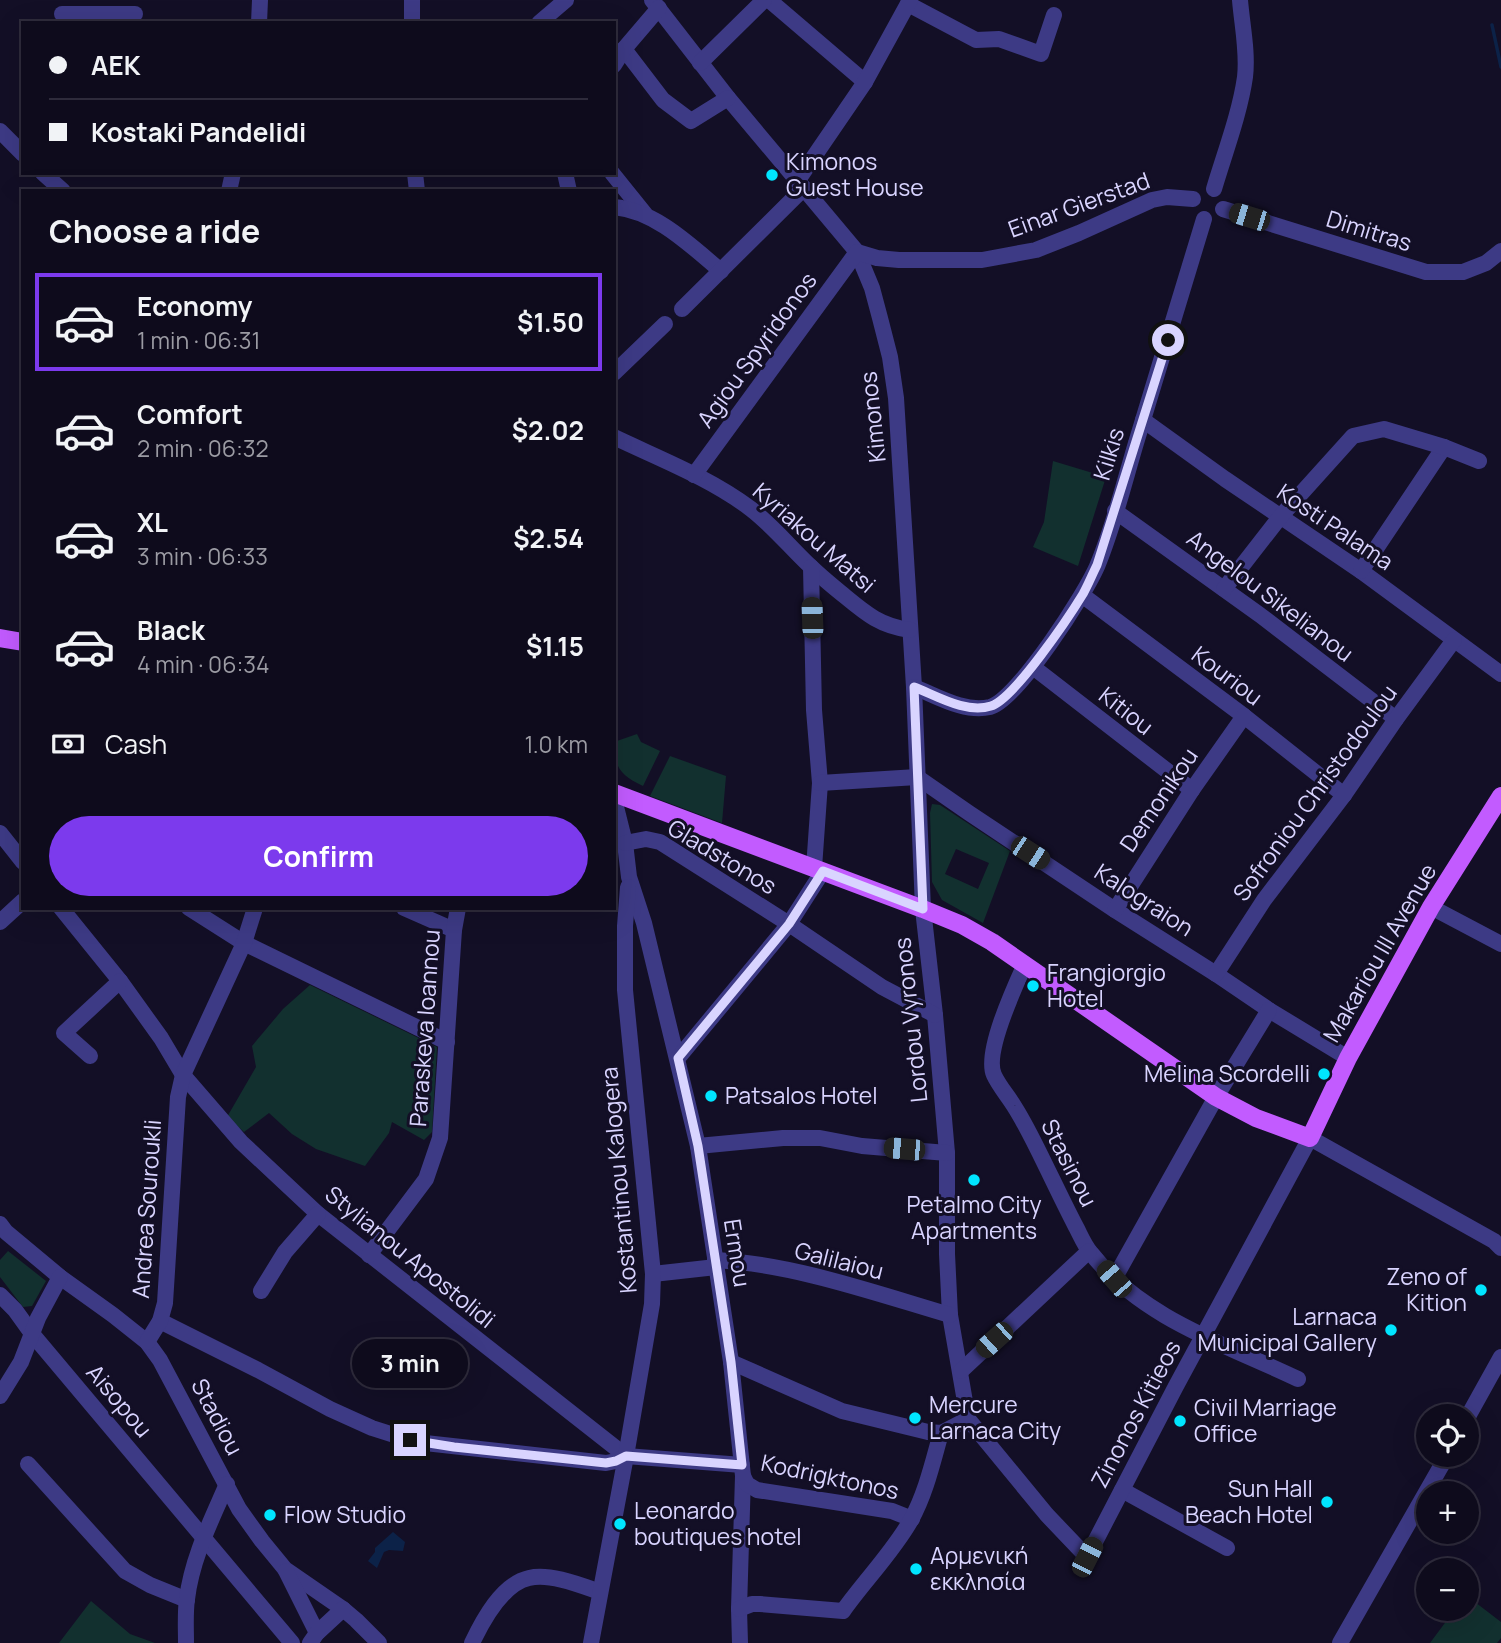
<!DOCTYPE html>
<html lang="en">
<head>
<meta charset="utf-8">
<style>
  body { margin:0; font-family:Manrope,sans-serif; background:#1c1929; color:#f1f3f6; height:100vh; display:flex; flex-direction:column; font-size:26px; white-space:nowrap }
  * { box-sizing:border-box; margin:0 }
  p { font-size:23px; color:#9b9ba3 }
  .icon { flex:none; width:38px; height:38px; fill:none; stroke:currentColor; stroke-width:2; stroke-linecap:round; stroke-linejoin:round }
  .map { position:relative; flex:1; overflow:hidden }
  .details { position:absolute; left:21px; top:189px; width:595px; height:721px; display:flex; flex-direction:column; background:#0e0b1c; border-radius:0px; box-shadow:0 7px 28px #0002,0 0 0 2px #2e2b3b }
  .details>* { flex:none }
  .guide { position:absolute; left:21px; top:21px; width:595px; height:154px; border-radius:0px; box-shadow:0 7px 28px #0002,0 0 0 2px #2e2b3b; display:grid; align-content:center; height:154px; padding:0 28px; background:#0e0b1c }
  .fabs { position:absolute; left:1416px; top:1404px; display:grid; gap:14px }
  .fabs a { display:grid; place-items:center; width:63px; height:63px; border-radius:50%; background:#0e0b1c; box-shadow:0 7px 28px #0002,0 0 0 2px #2e2b3b; font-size:35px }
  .end { position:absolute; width:32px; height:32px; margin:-16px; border:9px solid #d9d4ff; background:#111; box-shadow:0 0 0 4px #111 }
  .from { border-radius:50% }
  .bubble { position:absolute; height:49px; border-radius:24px; background:#0e0b1c; box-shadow:0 7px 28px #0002,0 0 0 2px #2e2b3b; font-size:23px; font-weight:700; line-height:49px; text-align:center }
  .car { position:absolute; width:21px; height:42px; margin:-21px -10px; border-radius:9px; box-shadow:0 0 5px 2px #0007; background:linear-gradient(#222 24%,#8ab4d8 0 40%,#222 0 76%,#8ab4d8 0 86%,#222 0) }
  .guide b { display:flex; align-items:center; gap:24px; height:66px; font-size:26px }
  .guide b+b { border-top:2px solid #2e2b3b }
  .guide i { width:18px; height:18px; background:#f1f3f6 }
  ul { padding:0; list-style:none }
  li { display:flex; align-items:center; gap:21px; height:98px; margin:0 14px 10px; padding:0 14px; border:4px solid transparent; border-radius:0px }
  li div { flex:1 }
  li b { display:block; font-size:26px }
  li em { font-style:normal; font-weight:700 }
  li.current { border-color:#7c3aed }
  li>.icon { width:63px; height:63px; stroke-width:1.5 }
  h2 { padding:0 28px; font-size:32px; line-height:84px }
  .pay { display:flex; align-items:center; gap:18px; height:77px; padding:0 28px; font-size:26px }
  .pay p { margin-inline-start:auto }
  .primary-button { display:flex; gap:14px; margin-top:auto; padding:14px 28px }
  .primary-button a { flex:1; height:80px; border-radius:42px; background:#7c3aed; color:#fff; font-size:28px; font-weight:700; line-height:80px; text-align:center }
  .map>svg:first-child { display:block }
  .green { fill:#12302f; fill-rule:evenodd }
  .water { fill:#0c2248 }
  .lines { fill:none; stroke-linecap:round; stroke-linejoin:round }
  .stream { stroke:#0c2248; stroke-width:3.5 }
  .minor { stroke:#3d3a85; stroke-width:16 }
  .major { stroke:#c25bff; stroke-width:18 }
  .route { stroke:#d9d4ff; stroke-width:9 }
  .poi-dot { fill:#00e5ff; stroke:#130f26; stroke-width:2.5 }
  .labels { text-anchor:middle; stroke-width:6; stroke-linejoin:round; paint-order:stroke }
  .poi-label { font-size:23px; fill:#d9d4ff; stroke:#130f26; text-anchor:start }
  .street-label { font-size:23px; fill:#d9d4ff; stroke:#130f26 }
</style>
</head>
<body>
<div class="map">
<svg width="1501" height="1643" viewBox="0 0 1501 1643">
  <rect width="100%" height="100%" fill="#130f26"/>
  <g class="green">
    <polygon points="1053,461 1106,477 1078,566 1033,547 1044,522"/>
    <path d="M637,734L641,742L660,751L643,786C620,775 614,767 614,742Z"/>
    <polygon points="670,756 726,776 722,823 650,796"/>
    <path d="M932,804L940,805L1010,851L983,923L942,900L932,882L930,813ZM956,849L989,863L978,889L945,874Z"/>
    <polygon points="310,985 437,1047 432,1132 424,1140 392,1122 389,1133 365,1166 316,1149 292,1134 269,1113 244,1132 227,1117 256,1067 252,1046 283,1009"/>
    <polygon points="8,1251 46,1281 32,1306 23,1307 0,1277 0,1260"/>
    <polygon points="1467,1596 1501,1622 1501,1638 1497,1643 1430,1643 1456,1608 1466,1608"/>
    <polygon points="91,1601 130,1634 155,1643 59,1643"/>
  </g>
  <polygon class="water" points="393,1532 405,1542 403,1551 389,1550 384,1552 377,1568 368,1561 375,1552 375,1548"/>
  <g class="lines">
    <polyline class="stream" points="1492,25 1501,67"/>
    <g class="minor">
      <polyline points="412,0 412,23"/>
      <polyline points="652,0 728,98 857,252 872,288 880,318 890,357 896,398 914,687 923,909 935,1015 947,1153 947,1254 950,1315 968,1419 1047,1515 1087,1557"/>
      <polyline points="769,0 865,82"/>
      <polyline points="908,4 976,40 999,39 1041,54 1054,15"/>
      <polyline points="62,14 135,14"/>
      <polyline points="259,23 260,0"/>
      <polyline points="539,23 566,0"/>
      <polyline points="624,49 663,100 691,121 728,98"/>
      <polyline points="700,63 764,0"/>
      <polyline points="614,65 624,49 659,8"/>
      <polyline points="0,131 23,154"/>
      <polyline points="43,173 63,191"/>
      <polyline points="415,173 417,191"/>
      <polyline points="565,173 569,191"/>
      <polyline points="612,173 645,214"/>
      <polyline points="798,180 865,82 910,0"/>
      <path d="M1214,189C1224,155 1240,113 1245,77C1248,52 1242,25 1240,0"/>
      <polyline points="229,191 233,173"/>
      <path d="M614,207C656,211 690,245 721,271"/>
      <polyline points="1223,209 1426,272 1463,272 1486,263 1501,251"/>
      <polyline points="682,309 804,188"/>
      <polyline points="614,373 665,324"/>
      <polyline points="1143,420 1225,479 1361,571 1501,674"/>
      <path d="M614,437C660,459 710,478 751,509C772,525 790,547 809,565C819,575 830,584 841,593C864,612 879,626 910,630"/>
      <polyline points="694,475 857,252 877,258 899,260 982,260 1036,250 1079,233 1152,200 1167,197 1193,199"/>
      <polyline points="1115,511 1260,615 1396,719"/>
      <polyline points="811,567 814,710 820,783 814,868"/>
      <polyline points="1361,571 1444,447"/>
      <polyline points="1224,589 1280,517 1353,436 1384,429 1444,447 1479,461"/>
      <polyline points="1082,595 1244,716 1344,795"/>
      <polyline points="1033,667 1192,790"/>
      <path d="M914,687C937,696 964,713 990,707C1017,700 1087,592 1098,564C1114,525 1124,483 1136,443C1159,368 1182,293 1204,219"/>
      <polyline points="820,783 917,777 969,813 1115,910 1216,974 1269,1010 1348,1058"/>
      <polyline points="614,799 625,843 629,877 644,923 698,1146 731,1362 743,1476 739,1609 740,1643"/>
      <polyline points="0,833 23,862"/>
      <polyline points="625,843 646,839 660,842 789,924 882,987 935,1015"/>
      <polyline points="1431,907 1501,944"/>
      <polyline points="61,908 120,981 161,1038 183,1075 241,1142 318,1214 626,1456"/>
      <polyline points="189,908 244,943 447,1042"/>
      <polyline points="404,908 454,930"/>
      <polyline points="1115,910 1192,790 1244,716"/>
      <polyline points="0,922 23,901"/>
      <path d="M1025,964C1015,986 984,1053 994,1075C999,1086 1008,1096 1014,1106C1023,1120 1030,1134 1037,1148C1050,1174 1062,1200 1075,1225C1080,1234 1084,1245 1091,1253C1141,1318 1227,1345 1298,1379"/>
      <polyline points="1216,974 1264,900 1344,795 1396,719 1454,640"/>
      <polyline points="90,1056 64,1033 120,981"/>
      <polyline points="678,1058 789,924 823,871"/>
      <polyline points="698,1146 783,1138 820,1138 862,1146 947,1153"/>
      <polyline points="0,1224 6,1232 60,1277 113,1315 147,1342 160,1360 239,1509 262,1541 285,1569 343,1609 356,1620 379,1643"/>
      <polyline points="369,1255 426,1179 440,1138 454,930 458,908"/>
      <path d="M715,1260C793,1264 875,1293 950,1315"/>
      <polyline points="653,1274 716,1267"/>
      <polyline points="1114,1279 1216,1097 1269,1010"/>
      <polyline points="261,1291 285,1252 318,1214"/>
      <polyline points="0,1295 15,1310 33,1335 292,1643"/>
      <polyline points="160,1321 258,1370 330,1409 372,1428 416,1442 606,1463 616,1461 626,1456"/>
      <polyline points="147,1342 160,1321 165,1303 178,1097 183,1075 244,943 255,908"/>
      <polyline points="731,1362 842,1411 928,1432 941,1433"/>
      <polyline points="961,1371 1089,1251"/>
      <polyline points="0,1396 21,1362 38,1318 60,1277"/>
      <polyline points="1466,1420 1501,1357"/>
      <polyline points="626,1456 742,1465"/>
      <polyline points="28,1464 125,1571 150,1585 187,1600"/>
      <polyline points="743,1476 747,1484 757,1490 892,1511 912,1519"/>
      <polyline points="1122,1490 1227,1548"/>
      <polyline points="1084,1563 1176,1386 1310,1138 1494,1241 1501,1248"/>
      <polyline points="286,1571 317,1633"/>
      <path d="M739,1609L752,1604H760L843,1611C865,1580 893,1552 911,1520C926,1493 933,1461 941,1433L968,1419"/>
      <path d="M186,1643C186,1628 185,1613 187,1599C192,1558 211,1521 227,1484"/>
      <polyline points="310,1643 317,1633 343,1609"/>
      <path d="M472,1643C483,1620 502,1584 529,1578C550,1573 580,1585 600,1592"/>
      <polyline points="591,1643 626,1456 652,1304 653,1274 625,990 625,926 628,887"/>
      <polyline points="1340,1643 1448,1454"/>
    </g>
    <g class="major">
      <polyline points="0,638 23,642"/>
      <polyline points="614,793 923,909 962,925 992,942 1216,1097 1256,1118 1310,1138 1348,1058 1431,907 1501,796"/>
    </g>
  </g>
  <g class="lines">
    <path class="route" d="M410,1440L454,1447L606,1463L616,1461L626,1456L742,1465L731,1362L698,1146L678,1058L789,924L823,871L923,909L914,687C937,696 966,714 991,706C1014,699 1069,617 1083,594C1088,585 1092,575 1097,565L1168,340"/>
  </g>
  <g class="poi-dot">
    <circle cx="772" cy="175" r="7"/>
    <circle cx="1033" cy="986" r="7"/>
    <circle cx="1324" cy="1074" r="7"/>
    <circle cx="711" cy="1096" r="7"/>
    <circle cx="974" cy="1180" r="7"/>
    <circle cx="1481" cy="1290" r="7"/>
    <circle cx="1391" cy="1330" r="7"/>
    <circle cx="915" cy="1418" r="7"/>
    <circle cx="1180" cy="1421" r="7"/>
    <circle cx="1327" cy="1502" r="7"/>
    <circle cx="270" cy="1515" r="7"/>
    <circle cx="620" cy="1524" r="7"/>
    <circle cx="916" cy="1569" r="7"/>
  </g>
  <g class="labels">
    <g class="poi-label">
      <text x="786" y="170">Kimonos<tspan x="786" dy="26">Guest House</tspan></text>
      <text x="1047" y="981">Frangiorgio<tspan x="1047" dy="26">Hotel</tspan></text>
      <text x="1310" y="1082" text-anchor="end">Melina Scordelli</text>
      <text x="725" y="1104">Patsalos Hotel</text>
      <text x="974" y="1213" text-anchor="middle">Petalmo City<tspan x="974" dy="26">Apartments</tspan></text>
      <text x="1467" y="1285" text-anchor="end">Zeno of<tspan x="1467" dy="26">Kition</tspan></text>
      <text x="1377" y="1325" text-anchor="end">Larnaca<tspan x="1377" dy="26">Municipal Gallery</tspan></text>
      <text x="929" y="1413">Mercure<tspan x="929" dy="26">Larnaca City</tspan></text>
      <text x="1194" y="1416">Civil Marriage<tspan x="1194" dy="26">Office</tspan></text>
      <text x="1313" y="1497" text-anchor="end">Sun Hall<tspan x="1313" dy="26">Beach Hotel</tspan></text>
      <text x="634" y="1519">Leonardo<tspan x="634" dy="26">boutiques hotel</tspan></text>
      <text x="284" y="1523">Flow Studio</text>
      <text x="930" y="1564">Αρμενική<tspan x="930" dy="26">εκκλησία</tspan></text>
    </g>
    <g class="street-label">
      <text transform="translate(1079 205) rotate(-20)" y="8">Einar Gierstad</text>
      <text transform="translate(1369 231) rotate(17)" y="8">Dimitras</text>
      <text transform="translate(757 350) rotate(-54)" y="8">Agiou Spyridonos</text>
      <text transform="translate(873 417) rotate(-96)" y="8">Kimonos</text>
      <text transform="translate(1109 454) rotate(-73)" y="8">Kilkis</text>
      <text transform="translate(1335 527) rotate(34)" y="8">Kosti Palama</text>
      <text transform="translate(814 538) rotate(41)" y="8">Kyriakou Matsi</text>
      <text transform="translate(1270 596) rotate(37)" y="8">Angelou Sikelianou</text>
      <text transform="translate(1227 676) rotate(37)" y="8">Kouriou</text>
      <text transform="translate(1126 711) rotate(38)" y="8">Kitiou</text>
      <text transform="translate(1315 793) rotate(-54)" y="8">Sofroniou Christodoulou</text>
      <text transform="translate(1159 800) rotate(-56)" y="8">Demonikou</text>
      <text transform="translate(722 857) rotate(31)" y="8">Gladstonos</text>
      <text transform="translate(1144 900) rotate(33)" y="8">Kalograion</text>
      <text transform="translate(1380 953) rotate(-60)" y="8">Makariou III Avenue</text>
      <text transform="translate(911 1020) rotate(-96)" y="8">Lordou Vyronos</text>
      <text transform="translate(425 1028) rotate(-86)" y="8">Paraskeva Ioannou</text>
      <text transform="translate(1069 1163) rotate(63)" y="8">Stasinou</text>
      <text transform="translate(619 1180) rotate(-95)" y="8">Kostantinou Kalogera</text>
      <text transform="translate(147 1209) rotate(-86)" y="8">Andrea Souroukli</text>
      <text transform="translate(737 1253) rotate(81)" y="8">Ermou</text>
      <text transform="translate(410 1257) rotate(39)" y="8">Stylianou Apostolidi</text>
      <text transform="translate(839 1261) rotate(14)" y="8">Galilaiou</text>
      <text transform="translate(119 1401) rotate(50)" y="8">Aisopou</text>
      <text transform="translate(1136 1414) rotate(-62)" y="8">Zinonos Kitieos</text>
      <text transform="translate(217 1417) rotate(62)" y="8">Stadiou</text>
      <text transform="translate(830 1477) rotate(12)" y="8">Kodrigktonos</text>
    </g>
  </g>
</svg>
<div class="fabs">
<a><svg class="icon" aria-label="locate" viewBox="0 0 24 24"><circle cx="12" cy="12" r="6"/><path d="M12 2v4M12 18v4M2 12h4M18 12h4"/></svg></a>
<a>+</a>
<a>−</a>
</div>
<i class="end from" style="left:1168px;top:340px"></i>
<i class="end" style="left:410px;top:1440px"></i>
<div class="bubble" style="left:352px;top:1339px;width:116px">3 min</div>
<i class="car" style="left:1249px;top:217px;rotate:287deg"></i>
<i class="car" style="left:812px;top:618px;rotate:358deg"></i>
<i class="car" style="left:1030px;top:853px;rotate:123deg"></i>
<i class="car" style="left:904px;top:1149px;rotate:275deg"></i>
<i class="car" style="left:1114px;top:1279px;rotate:319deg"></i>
<i class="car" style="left:994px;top:1340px;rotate:228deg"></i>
<i class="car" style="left:1087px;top:1557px;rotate:27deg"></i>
<div class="guide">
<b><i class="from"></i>AEK</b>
<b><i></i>Kostaki Pandelidi</b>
</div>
<section class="details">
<h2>Choose a ride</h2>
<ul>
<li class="current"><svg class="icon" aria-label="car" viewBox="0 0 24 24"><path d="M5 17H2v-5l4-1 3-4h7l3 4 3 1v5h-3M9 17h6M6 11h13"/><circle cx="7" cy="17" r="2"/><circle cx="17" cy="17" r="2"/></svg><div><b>Economy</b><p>1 min · 06:31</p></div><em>$1.50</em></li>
<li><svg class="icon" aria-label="car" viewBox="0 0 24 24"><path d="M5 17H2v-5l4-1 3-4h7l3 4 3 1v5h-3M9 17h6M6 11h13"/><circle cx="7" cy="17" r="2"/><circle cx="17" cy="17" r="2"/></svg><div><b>Comfort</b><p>2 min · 06:32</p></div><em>$2.02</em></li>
<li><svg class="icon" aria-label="car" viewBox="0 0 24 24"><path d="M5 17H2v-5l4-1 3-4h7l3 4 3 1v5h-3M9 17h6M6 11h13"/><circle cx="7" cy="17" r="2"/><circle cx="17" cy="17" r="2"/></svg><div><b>XL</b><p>3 min · 06:33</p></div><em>$2.54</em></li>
<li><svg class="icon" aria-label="car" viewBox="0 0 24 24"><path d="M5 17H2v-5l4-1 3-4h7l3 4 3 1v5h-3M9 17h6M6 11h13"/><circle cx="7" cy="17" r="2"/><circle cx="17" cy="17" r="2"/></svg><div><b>Black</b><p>4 min · 06:34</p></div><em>$1.15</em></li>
</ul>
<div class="pay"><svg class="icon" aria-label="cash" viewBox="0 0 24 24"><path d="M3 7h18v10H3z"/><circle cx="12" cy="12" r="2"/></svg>Cash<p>1.0 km</p></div>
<div class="primary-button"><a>Confirm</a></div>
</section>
</div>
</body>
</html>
